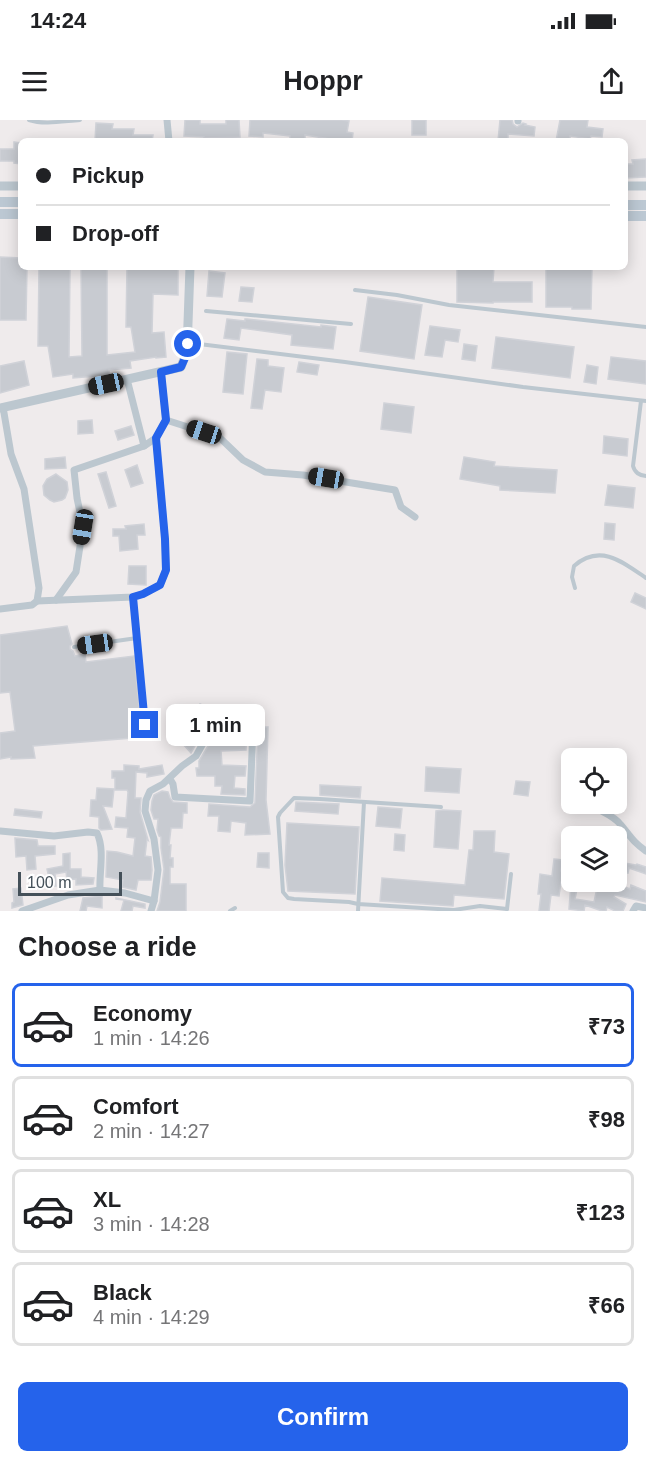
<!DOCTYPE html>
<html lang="en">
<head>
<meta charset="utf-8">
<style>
  body { margin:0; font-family:Helvetica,sans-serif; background:#f6f6f6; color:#202124; height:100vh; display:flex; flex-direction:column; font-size:22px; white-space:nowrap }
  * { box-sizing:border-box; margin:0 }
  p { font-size:20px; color:#757577 }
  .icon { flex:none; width:33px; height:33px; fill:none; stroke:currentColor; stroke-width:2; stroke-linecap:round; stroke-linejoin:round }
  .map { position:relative; height:791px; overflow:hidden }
  .panel { display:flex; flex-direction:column; background:#fff; flex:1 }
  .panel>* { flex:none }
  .top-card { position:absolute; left:18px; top:18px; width:610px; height:132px; border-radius:9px; box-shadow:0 3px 15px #0003; display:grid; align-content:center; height:132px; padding:0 18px; background:#fff }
  .buttons { position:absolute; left:561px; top:628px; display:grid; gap:12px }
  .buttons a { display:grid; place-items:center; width:66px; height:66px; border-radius:9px; background:#fff; box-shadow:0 3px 15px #0003; font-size:30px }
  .scale { position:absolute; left:18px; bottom:15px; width:104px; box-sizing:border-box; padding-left:6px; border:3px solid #445059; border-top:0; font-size:16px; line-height:21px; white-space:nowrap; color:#445059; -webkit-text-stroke:4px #fff; paint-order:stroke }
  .end { position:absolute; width:27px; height:27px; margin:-14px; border:8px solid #2563eb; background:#fff; box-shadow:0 0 0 3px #fff }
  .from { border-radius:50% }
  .bubble { position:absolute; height:42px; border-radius:9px; background:#fff; box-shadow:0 3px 15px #0003; font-size:20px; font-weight:600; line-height:42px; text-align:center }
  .car { position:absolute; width:18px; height:36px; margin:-18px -9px; border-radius:8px; box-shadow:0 0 4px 2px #0007; background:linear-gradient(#222 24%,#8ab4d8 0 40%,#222 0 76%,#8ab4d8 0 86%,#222 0) }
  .top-card b { display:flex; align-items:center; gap:21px; height:57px; font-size:22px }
  .top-card b+b { border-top:2px solid #e0e0e0 }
  .top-card i { width:15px; height:15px; background:#202124 }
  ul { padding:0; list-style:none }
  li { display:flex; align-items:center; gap:18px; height:84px; margin:0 12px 9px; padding:0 6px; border:3px solid #e0e0e0; border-radius:9px }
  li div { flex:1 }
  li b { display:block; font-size:22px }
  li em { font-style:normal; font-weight:600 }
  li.active { border-color:#2563eb }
  li>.icon { width:54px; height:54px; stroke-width:1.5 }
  h2 { padding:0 18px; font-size:27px; line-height:72px }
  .primary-button { display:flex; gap:12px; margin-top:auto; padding:12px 18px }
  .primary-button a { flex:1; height:69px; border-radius:9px; background:#2563eb; color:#fff; font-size:24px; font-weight:600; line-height:69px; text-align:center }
  .status { display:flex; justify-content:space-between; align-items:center; height:42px; padding:0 30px; background:#fff; direction:ltr }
  .status svg { height:16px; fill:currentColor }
  header { display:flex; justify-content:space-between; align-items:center; height:78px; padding:0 18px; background:#fff; font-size:27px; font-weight:600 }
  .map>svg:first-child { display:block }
  .building { fill:#c8cbd1; stroke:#d0d2d8; stroke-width:1.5 }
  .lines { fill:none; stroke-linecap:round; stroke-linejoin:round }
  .service { stroke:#bcc7cf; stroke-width:4 }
  .minor { stroke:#bcc7cf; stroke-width:7 }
  .tertiary { stroke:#bcc7cf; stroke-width:9 }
  .secondary { stroke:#bcc8d3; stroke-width:10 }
  .route { stroke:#2563eb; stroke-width:8 }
</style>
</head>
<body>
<div class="status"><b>14:24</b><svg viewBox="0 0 49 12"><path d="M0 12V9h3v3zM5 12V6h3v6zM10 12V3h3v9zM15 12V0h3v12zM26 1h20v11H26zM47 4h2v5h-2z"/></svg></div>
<header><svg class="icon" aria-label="menu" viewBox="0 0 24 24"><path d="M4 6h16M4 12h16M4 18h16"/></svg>Hoppr<svg class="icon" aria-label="share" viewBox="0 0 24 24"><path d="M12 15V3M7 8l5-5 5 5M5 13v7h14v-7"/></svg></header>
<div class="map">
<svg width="646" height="791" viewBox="0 0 646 791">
  <rect width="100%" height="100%" fill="#efebec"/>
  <g class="building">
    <polygon points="185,0 200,0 200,4 226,4 226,0 239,0 240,17 204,18 204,17 184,16"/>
    <polygon points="250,0 342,0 349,1 347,12 353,13 352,21 342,21 305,15 305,21 290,21 290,16 263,13 263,17 249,16"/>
    <rect x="412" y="0" width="14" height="15"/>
    <polygon points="500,0 512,0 513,4 517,7 523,3 526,4 525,5 535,7 534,16 508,14 508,21 498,21"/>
    <polygon points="560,0 588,0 587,7 603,9 602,17 591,16 590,19 570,16 570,21 556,21"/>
    <polygon points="96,3 113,4 112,9 134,9 133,15 153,15 152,21 95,21"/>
    <polygon points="14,22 21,23 21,44 14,43 14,41 0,41 0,29 14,29"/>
    <polygon points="646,39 646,57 626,58 626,44 633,44 632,40"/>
    <polygon points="0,137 21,138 21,147 27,147 26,200 0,200"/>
    <polygon points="39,147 70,147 69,237 82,236 81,147 107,147 107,235 135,232 131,207 126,207 127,147 178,147 178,175 153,174 152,213 164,212 166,237 156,238 156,237 130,241 131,248 109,250 109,255 73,258 73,254 53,257 48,226 38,226"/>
    <polygon points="457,147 494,147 493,162 532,162 532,182 493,182 493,183 457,182"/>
    <polygon points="546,147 592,147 591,189 572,189 572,187 546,187"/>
    <polygon points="209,151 225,153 222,177 207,176"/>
    <polygon points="241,167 254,168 252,182 239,181"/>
    <polygon points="368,177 422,185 414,239 360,231"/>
    <polygon points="227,199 245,201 245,199 247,199 321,207 321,205 336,207 333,229 291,225 292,215 241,208 239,220 224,218"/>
    <polygon points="430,206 460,210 458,222 445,220 442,237 425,235"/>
    <polygon points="496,217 574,227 570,258 492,248"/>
    <polygon points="464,224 477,226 475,241 462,239"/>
    <polygon points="227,232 247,234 243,274 223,272"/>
    <polygon points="611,237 646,241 646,264 608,259"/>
    <polygon points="257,239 268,240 268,246 284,248 281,272 265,270 262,289 251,288"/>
    <polygon points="24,241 29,265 0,273 0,246"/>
    <polygon points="299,242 319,245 317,255 297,252"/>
    <polygon points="587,245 598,247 596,264 584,262"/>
    <polygon points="384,283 414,287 411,313 381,309"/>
    <polygon points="92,300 93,313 78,314 78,301"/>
    <polygon points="131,306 134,315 118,320 115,311"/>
    <polygon points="604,316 628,319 627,336 603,333"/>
    <polygon points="65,337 66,348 45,349 45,339"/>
    <polygon points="464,337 495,342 494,346 557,350 555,373 500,370 500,366 460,359"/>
    <polygon points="137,345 143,363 131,367 125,350"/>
    <polygon points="106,352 116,386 109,388 98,354"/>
    <polygon points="56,354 67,362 68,370 65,378 62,380 54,382 50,380 44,375 43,366 47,359"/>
    <polygon points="608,365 635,368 633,388 605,385"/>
    <polygon points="605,403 615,404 614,420 604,419"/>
    <polygon points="144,404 145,415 137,415 138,429 120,431 119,416 113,416 113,409 126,409 125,406"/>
    <polygon points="129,446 146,446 146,465 128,464"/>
    <polygon points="635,473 646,478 646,489 631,482"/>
    <polygon points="67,506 72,524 70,526 70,529 73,531 75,536 85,534 86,542 134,536 141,605 144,609 145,617 33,626 35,638 11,639 11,637 0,639 0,613 15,611 10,572 0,573 0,515"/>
    <polygon points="200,584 218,592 214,601 206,606 191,633 183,624 191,618 188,615 196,605 191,602"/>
    <polygon points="226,607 246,608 247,609 246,630 221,631 222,645 246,646 245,656 235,656 234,668 245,669 245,675 221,674 222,666 215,666 215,656 197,656 196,648 199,648 199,641 211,621 226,622"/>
    <polygon points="258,607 268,607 266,680 270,714 245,715 246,703 231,701 230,712 218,711 219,696 208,696 209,684 250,687 255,683"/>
    <polygon points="124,645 139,646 139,649 162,645 164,654 147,657 147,653 136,652 135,678 141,678 140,692 148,720 147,719 145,736 151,737 152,750 151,760 138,760 136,770 122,767 123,760 106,757 107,731 117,732 133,736 135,718 127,717 128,708 115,707 116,697 126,698 128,672 127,670 115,670 115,658 112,658 112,651 124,651"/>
    <polygon points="426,647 461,649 459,673 425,671"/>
    <polygon points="516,661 530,662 528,676 514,674"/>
    <polygon points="320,665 361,667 360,678 320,675"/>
    <polygon points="97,668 114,669 112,687 103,686 112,709 101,710 99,708 99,697 90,696 91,680 96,680"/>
    <polygon points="162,671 168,672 170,678 173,682 187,683 187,693 183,693 182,708 171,708 169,725 171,725 170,738 173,738 173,747 170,747 170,764 186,764 186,791 157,791 160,782 164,749 161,728 161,717 159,716 157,710 158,699 154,699 151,690 152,681 154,675"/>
    <polygon points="296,682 339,684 338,694 295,691"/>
    <polygon points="378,687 402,689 400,708 376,706"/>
    <polygon points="15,689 42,692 41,698 14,695"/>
    <polygon points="443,690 461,691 458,729 434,727 436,691"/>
    <polygon points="287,703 359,707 355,774 288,771 285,745"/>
    <polygon points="474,711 495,711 494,732 509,734 504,779 454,775 453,786 380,781 382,758 465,765 469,730 473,730"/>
    <polygon points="395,714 405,715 404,731 394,730"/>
    <polygon points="15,718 37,720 38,726 55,726 55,734 35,736 36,749 27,750 26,736 16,737"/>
    <polygon points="70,733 70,749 81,749 81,757 94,758 93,764 76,765 76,759 67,760 66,752 55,754 56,766 51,766 47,749 63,746 63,734"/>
    <polygon points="258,733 269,733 269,748 257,747"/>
    <polygon points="554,739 563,740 561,751 572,753 572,762 599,762 596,770 577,769 575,779 594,782 597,768 611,771 615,762 616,762 616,749 617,749 619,742 636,745 637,744 646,747 646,754 629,748 628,753 623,752 620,765 630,769 631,765 646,771 646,782 615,775 614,777 626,784 623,791 615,791 607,787 606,791 602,791 585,785 584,791 569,789 571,763 561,762 559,776 551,775 549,791 539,791 541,774 538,774 540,754 552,756"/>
    <polygon points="21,768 23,785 12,788 12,783 14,782 13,769"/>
    <polygon points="102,776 102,788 87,786 86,791 80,791 83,778"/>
    <polygon points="116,778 145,784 145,788 133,786 132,791 121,791 124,780 116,779"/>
  </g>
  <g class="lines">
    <g class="service">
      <path d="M29,0C44,5 64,1 80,0"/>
      <polyline points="355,170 397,175 449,185 646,207"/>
      <polyline points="206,191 351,204"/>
      <polyline points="199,224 345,242 523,267 646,281"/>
      <path d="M641,281L633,346C635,353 639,355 646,356"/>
      <path d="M575,468L572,457L574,446C600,423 623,442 646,458"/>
      <polyline points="133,478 145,605"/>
      <polyline points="74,527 137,518"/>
      <polyline points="441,687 320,679 294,678 280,693 278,697 283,772 288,778 294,779 349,782 358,784 454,790 480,786 507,789"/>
      <polyline points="507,789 511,754"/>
      <polyline points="230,791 235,788"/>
      <polyline points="358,791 364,682"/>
    </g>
    <g class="minor">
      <polyline points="167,0 169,21"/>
      <polyline points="518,1 518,0"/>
      <polyline points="127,259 144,326 156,318 166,300 161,252"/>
      <polyline points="166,300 219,317 243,340 265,352 303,355 395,370 401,387 415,397"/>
      <polyline points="56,480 76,452 83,407 77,378 74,350 144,326"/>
      <polyline points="37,481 133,477 143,474 160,465 166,450 165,419 156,318"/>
      <polyline points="0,489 32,485 37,481 39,468 24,369 11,334 3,287"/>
      <path d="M596,688C605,693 615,697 621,705C631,717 633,722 646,731"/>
      <path d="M0,711L54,716L88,712L97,713C105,730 99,752 100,770L125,773L154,781"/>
      <polyline points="22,791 68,775 100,770"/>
      <polyline points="151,791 154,781 158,750 154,719 145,691 146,680 150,671 163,664 182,646 196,636 211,609 223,601 250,602 253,608 250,681 175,677 173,664 170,659"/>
      <polyline points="633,791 636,786 646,788"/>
    </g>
    <g class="tertiary">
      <polyline points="0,66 21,66"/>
      <polyline points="626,66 646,66"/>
      <polyline points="0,288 181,247 187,231 190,147"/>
    </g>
    <g class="secondary">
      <polyline points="0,82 21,82"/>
      <polyline points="626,85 646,85"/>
      <polyline points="0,94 21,94"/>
      <polyline points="626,96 646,96"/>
    </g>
  </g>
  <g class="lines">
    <polyline class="route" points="145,605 133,477 143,474 160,465 166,450 165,419 156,318 166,300 161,252 181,247 188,231 188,224"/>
  </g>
</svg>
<div class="buttons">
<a><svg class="icon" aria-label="locate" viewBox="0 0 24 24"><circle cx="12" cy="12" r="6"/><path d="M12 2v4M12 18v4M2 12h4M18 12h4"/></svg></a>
<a><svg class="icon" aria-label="layers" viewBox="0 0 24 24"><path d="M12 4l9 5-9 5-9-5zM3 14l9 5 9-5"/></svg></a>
</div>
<div class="scale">100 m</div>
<i class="end from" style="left:188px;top:224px"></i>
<i class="end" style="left:145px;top:605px"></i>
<div class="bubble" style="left:166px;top:584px;width:99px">1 min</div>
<i class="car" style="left:106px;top:264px;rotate:258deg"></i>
<i class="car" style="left:204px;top:312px;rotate:288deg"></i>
<i class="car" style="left:326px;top:358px;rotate:279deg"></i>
<i class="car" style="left:83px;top:407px;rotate:189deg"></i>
<i class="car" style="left:95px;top:524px;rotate:262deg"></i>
<div class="top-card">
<b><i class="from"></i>Pickup</b>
<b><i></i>Drop-off</b>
</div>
</div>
<section class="panel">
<h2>Choose a ride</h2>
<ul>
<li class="active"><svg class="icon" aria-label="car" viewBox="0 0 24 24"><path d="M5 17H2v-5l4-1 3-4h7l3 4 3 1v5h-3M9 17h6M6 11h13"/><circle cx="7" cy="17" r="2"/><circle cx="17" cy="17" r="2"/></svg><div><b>Economy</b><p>1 min · 14:26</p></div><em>₹73</em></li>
<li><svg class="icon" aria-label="car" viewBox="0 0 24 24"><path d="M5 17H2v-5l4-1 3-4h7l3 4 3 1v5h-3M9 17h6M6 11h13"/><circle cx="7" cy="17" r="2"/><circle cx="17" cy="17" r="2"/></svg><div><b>Comfort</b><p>2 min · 14:27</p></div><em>₹98</em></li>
<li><svg class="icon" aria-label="car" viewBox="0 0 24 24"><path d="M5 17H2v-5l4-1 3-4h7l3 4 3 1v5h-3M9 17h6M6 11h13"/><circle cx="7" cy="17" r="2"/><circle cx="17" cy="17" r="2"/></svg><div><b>XL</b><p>3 min · 14:28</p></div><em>₹123</em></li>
<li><svg class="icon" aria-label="car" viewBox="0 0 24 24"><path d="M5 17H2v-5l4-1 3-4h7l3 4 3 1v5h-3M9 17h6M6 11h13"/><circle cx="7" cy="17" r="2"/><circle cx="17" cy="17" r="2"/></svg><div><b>Black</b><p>4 min · 14:29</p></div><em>₹66</em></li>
</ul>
<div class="primary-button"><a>Confirm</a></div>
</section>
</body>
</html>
